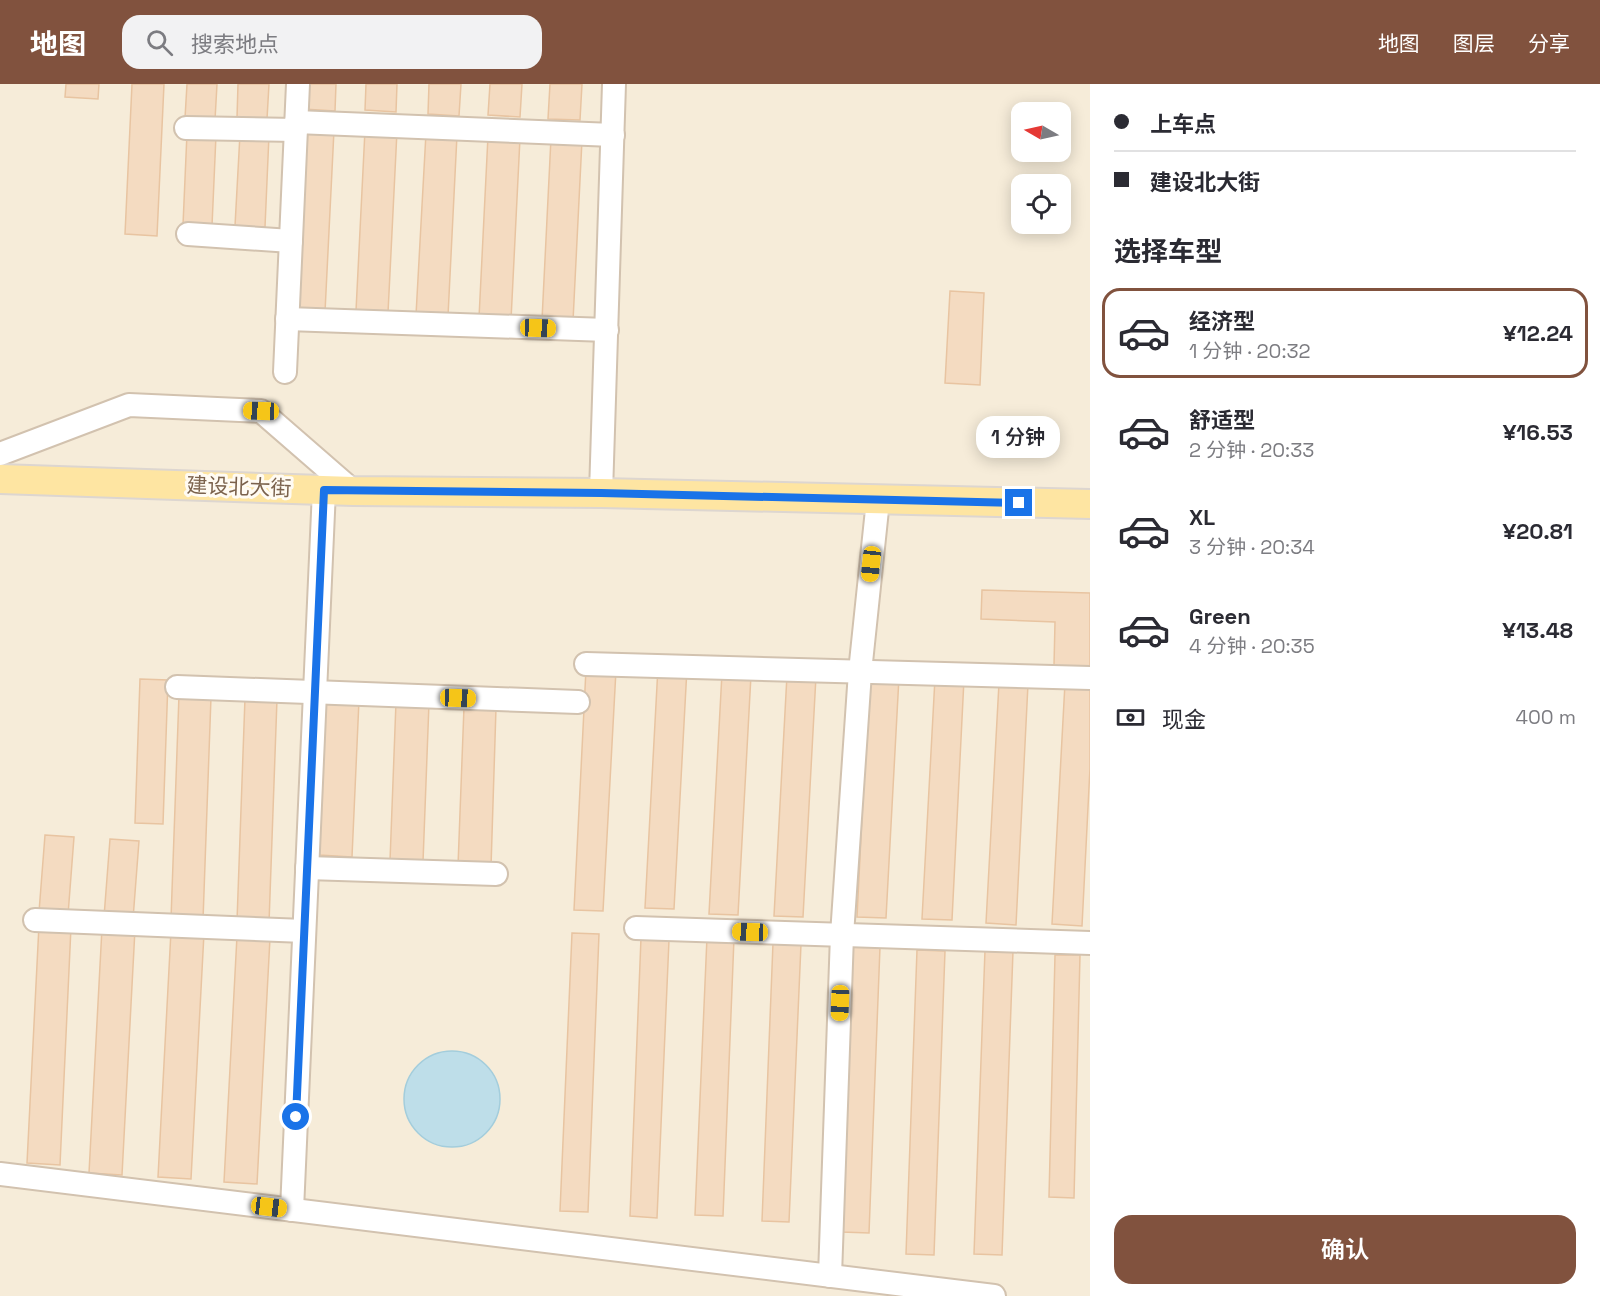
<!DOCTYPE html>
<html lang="zh">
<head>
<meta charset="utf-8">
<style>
  body { margin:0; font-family:"Space Grotesk","Noto Sans SC",sans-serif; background:#f2f2f3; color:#2b2b33; height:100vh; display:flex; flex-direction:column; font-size:22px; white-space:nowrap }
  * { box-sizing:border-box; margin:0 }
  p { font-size:20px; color:#7c7c81 }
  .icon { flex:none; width:33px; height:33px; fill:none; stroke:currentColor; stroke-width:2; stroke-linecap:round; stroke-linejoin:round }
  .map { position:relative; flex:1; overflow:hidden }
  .side { display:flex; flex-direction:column; background:#fff; width:510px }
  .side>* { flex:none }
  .top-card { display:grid; align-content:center; height:132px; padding:0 24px; background:#fff }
  .needle { width:39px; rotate:279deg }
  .buttons { position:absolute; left:1011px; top:18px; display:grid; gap:12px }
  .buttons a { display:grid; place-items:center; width:60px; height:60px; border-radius:12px; background:#fff; box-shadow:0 3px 15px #0003; font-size:30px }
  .end { position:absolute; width:27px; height:27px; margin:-14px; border:8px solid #1a73e8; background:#fff; box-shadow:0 0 0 3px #fff }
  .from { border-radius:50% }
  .bubble { position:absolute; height:42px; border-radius:18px; background:#fff; box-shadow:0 3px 15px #0003; font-size:20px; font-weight:600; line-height:42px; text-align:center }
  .car { position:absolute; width:18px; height:36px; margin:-18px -9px; border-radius:8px; box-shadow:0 0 4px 2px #0007; background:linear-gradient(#f5c518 24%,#345 0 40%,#f5c518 0 76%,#345 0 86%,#f5c518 0) }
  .top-card b { display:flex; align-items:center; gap:21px; height:57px; font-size:22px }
  .top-card b+b { border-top:2px solid #e1e1e2 }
  .top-card i { width:15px; height:15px; background:#2b2b33 }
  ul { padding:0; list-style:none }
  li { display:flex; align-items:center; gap:18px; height:90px; margin:0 12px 9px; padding:0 12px; border:3px solid transparent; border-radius:18px }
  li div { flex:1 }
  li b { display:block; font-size:22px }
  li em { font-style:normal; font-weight:600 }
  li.selected { border-color:#81523e }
  li>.icon { width:54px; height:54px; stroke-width:1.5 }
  h2 { padding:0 24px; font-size:27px; line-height:72px }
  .pay { display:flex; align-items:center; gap:15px; height:66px; padding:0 24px; font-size:22px }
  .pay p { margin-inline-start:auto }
  .action { display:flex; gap:12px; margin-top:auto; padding:12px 24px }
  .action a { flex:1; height:69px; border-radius:18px; background:#81523e; color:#fff; font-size:24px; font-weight:600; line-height:69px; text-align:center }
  header { display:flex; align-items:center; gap:36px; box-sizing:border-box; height:84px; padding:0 30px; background:#81523e; color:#fff }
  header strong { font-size:28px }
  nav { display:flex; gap:33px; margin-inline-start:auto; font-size:21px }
  .search { width:420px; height:54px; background:#f2f2f3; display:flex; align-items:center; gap:15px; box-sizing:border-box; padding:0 21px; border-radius:18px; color:#7c7c81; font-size:22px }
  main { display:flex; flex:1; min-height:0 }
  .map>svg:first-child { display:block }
  .residential { fill:#f6ecd9; fill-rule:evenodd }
  .water { fill:#bedee9; stroke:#a3cddc; stroke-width:1.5 }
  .building { fill:#f4dbc1; stroke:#e8c4a1; stroke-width:1.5 }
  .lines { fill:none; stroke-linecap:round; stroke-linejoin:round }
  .minor-casing { stroke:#d2c2af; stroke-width:26 }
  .major-casing { stroke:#ddd6d0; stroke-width:32 }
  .minor { stroke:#fff; stroke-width:22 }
  .major { stroke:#fee5a2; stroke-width:28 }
  .route { stroke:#1a73e8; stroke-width:8 }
  .labels { text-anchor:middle; stroke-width:6; stroke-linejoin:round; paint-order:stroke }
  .street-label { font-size:21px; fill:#7b624c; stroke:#fffbf3 }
</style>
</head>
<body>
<header>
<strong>地图</strong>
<div class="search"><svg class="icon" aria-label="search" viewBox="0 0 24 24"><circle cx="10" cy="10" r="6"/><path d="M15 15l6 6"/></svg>搜索地点</div>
<nav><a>地图</a><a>图层</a><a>分享</a></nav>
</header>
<main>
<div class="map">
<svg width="1090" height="1212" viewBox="0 0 1090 1212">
  <rect width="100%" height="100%" fill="#fdf8eb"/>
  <path class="residential" d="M0,0H1090V1212H0ZM1022,28H1060V68H1022ZM1022,100H1060V140H1022Z"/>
  <circle class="water" cx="452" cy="1015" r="48"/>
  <g class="building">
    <polygon points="66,0 99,0 98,15 65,13"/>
    <polygon points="132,0 164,0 157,152 125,150"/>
    <polygon points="187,0 217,0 215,36 185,34"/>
    <polygon points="238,0 269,0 267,35 237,34"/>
    <polygon points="304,0 336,0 335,27 303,25"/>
    <polygon points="366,0 397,0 396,28 365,26"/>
    <polygon points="429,0 461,0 459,32 428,30"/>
    <polygon points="490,0 522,0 520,33 488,31"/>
    <polygon points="550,0 582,0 580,36 548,35"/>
    <polygon points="302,45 334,46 325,228 293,226"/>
    <polygon points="365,46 397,47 388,229 356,227"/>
    <polygon points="187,49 216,51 212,142 183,141"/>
    <polygon points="426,49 457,51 448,232 416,231"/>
    <polygon points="240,50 269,51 265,143 235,142"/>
    <polygon points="488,52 520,54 511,236 479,234"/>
    <polygon points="551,54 582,56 573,237 542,236"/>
    <polygon points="950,207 984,209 980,301 945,299"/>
    <polygon points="982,506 1090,509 1090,583 1054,582 1055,538 981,535"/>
    <polygon points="658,583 687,584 674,825 645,824"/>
    <polygon points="586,585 616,586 603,827 574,826"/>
    <polygon points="722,589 751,591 738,831 709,830"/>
    <polygon points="787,591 816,592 803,833 774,832"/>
    <polygon points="869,592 899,593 886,834 857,833"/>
    <polygon points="935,594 964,595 952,836 922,835"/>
    <polygon points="140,595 168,596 163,740 135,739"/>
    <polygon points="999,599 1028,600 1016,841 986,839"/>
    <polygon points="1065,599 1090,600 1090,684 1082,842 1052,840"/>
    <polygon points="179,611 211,613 203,836 171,835"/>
    <polygon points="245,614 277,615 269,839 237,837"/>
    <polygon points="326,614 359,616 352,773 319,771"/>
    <polygon points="396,618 429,619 423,778 390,777"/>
    <polygon points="464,623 496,624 491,783 458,782"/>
    <polygon points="45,751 74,753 68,831 39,828"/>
    <polygon points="110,755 139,757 133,835 104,833"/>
    <polygon points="39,841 71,843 60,1081 27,1079"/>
    <polygon points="102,844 135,845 122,1091 89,1089"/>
    <polygon points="171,847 204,849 191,1095 158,1093"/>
    <polygon points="572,849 599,850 588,1128 560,1127"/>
    <polygon points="237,852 270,854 257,1100 224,1098"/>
    <polygon points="707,853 734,854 723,1132 695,1131"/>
    <polygon points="641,854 669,856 657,1134 630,1132"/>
    <polygon points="773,859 801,860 789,1138 762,1137"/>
    <polygon points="852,862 880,863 869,1149 842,1148"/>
    <polygon points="917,866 945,867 934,1171 906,1170"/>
    <polygon points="985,866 1013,867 1002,1171 974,1170"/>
    <polygon points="1055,871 1080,871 1074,1114 1049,1113"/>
  </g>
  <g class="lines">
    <defs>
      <g id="minor">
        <polyline points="296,38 613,51"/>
        <polyline points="186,44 296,46"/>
        <polyline points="188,150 291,157"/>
        <polyline points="287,235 607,246"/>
        <polyline points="285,288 298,0"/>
        <polyline points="0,370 129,321 261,327 353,407"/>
        <polyline points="601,409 614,0"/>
        <polyline points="586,580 1090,594"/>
        <polyline points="177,603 578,618"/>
        <polyline points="307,784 496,790"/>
        <polyline points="35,836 304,847"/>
        <polyline points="636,844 1090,859"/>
        <polyline points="0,1090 994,1212"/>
        <polyline points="292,1126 324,406"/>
        <polyline points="830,1192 842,851 860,588 878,416"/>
      </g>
      <polyline id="major" points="0,395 353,407 601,409 1090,420"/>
    </defs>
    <use href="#minor" class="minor-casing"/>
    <use href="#major" class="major-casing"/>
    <use href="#minor" class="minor"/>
    <use href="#major" class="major"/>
  </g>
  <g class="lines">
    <polyline class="route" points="296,1033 324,406 601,409 1019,419"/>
  </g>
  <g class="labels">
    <g class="street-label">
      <text transform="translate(239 403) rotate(2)" y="7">建设北大街</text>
    </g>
  </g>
</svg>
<div class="buttons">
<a><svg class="needle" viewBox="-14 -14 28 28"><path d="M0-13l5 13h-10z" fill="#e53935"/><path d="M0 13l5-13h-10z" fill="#7c7c81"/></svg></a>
<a><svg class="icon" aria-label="locate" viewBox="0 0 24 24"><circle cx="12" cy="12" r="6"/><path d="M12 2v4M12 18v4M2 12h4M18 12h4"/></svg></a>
</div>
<i class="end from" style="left:296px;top:1033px"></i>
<i class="end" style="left:1019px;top:419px"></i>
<div class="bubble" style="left:976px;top:332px;width:84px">1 分钟</div>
<i class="car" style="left:538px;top:244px;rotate:92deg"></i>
<i class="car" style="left:261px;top:327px;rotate:272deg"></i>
<i class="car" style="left:871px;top:480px;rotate:186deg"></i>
<i class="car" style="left:458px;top:614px;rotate:92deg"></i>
<i class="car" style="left:750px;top:848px;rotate:272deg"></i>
<i class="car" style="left:840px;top:919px;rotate:182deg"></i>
<i class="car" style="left:269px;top:1123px;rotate:97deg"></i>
</div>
<section class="side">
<div class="top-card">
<b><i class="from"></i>上车点</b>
<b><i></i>建设北大街</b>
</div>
<h2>选择车型</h2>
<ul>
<li class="selected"><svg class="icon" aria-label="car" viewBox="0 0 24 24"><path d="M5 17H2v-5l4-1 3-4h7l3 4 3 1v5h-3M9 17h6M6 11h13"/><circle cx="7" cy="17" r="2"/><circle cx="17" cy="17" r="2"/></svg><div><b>经济型</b><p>1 分钟 · 20:32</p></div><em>¥12.24</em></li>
<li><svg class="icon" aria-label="car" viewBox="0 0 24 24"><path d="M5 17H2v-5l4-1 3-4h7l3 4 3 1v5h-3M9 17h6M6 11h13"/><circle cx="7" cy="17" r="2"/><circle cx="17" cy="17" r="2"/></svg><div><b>舒适型</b><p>2 分钟 · 20:33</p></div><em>¥16.53</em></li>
<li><svg class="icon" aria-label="car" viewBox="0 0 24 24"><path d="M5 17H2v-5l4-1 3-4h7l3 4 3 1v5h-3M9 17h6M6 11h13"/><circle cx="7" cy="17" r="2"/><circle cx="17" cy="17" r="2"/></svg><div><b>XL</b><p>3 分钟 · 20:34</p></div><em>¥20.81</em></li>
<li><svg class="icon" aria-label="car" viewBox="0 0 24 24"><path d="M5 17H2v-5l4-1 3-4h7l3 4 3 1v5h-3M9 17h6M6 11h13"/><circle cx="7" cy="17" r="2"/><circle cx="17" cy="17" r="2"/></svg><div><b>Green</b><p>4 分钟 · 20:35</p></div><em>¥13.48</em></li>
</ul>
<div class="pay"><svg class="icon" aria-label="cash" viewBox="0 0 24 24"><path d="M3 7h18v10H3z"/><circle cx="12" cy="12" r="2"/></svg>现金<p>400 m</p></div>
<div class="action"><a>确认</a></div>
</section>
</main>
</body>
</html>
